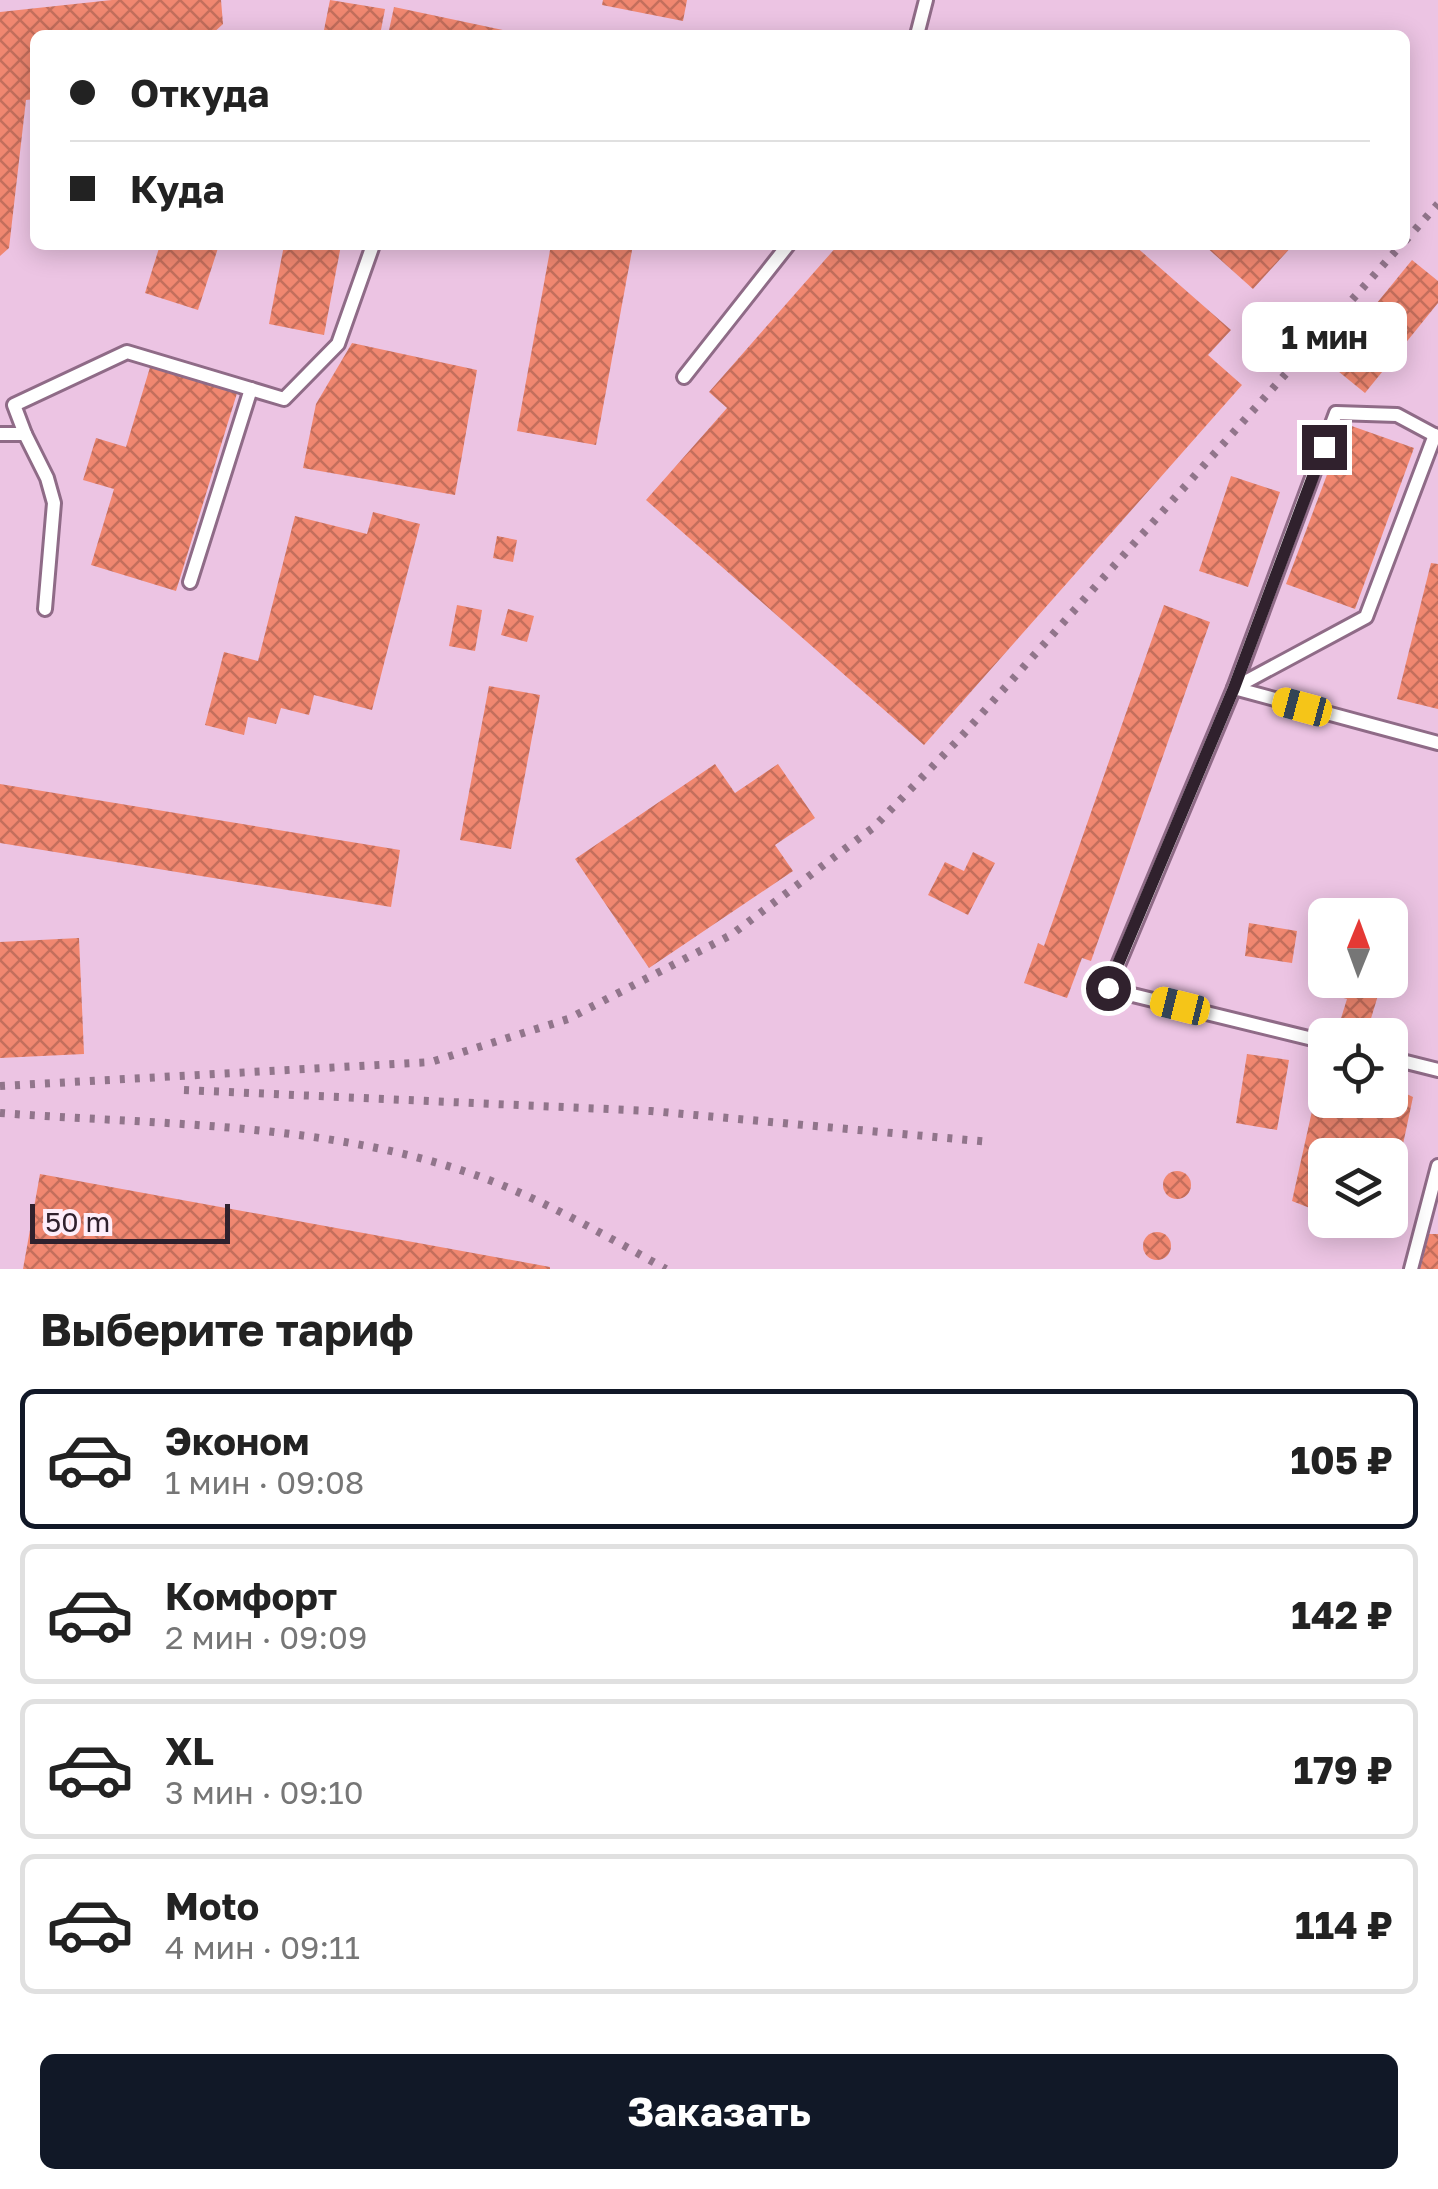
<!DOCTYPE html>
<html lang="ru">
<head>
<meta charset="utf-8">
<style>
  body { margin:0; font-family:"Golos Text",sans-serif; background:#f6f6f6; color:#222; height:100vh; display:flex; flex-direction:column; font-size:38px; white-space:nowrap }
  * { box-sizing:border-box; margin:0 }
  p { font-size:32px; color:#767676 }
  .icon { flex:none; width:55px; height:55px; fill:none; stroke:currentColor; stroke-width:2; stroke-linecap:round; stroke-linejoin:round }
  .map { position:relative; height:1269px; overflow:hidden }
  .details { display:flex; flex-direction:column; background:#fff; flex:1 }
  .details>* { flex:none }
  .banner { position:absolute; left:30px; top:30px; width:1380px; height:220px; border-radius:15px; box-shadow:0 5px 25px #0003; display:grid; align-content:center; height:220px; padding:0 40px; background:#fff }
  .needle { width:65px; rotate:1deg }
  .fabs { position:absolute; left:1308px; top:898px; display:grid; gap:20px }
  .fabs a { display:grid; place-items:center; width:100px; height:100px; border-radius:15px; background:#fff; box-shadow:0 5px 25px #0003; font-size:50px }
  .scale { position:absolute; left:30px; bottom:25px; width:200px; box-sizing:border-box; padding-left:10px; border:5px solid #30212d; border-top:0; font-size:28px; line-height:35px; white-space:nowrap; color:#30212d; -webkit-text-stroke:8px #feeefa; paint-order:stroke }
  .end { position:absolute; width:45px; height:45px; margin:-22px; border:12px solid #30212d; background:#fff; box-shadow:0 0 0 5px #fff }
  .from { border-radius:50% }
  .bubble { position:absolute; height:70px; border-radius:15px; background:#fff; box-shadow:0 5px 25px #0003; font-size:32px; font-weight:700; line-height:70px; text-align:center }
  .car { position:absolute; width:30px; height:60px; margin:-30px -15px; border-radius:12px; box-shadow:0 0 8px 2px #0007; background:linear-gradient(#f5c518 24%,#345 0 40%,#f5c518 0 76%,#345 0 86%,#f5c518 0) }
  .banner b { display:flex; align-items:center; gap:35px; height:95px; font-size:38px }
  .banner b+b { border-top:2px solid #e0e0e0 }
  .banner i { width:25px; height:25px; background:#222 }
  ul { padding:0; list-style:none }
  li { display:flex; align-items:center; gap:30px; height:140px; margin:0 20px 15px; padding:0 20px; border:5px solid #e0e0e0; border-radius:15px }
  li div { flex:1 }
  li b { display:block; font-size:38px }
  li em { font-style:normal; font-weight:700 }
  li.selected { border-color:#111827 }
  li>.icon { width:90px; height:90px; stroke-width:1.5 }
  h2 { padding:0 40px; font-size:45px; line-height:120px }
  .action { display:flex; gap:20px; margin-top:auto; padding:20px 40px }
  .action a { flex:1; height:115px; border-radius:15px; background:#111827; color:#fff; font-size:40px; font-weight:700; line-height:115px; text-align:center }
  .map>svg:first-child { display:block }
  .building { fill:url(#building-cross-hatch) }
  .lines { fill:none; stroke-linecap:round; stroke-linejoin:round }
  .lane-casing { stroke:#8f6b87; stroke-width:18 }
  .lane { stroke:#fff; stroke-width:12 }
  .rail { stroke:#91758b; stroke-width:8; stroke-dasharray:5 10; stroke-linecap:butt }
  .route { stroke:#30212d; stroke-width:12 }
</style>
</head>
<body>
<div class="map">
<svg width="1438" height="1269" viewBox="0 0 1438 1269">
  <defs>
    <pattern id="building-cross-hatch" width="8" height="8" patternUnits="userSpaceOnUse" patternTransform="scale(2.5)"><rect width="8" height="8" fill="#f08770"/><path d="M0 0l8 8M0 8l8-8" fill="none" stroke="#c36e5c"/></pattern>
  </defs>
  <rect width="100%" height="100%" fill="#ecc4e3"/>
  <g class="building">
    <polygon points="112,0 221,0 223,24 211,35 35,35 35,99 26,100 9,248 0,256 0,12"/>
    <polygon points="330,0 385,9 380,35 323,35"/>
    <polygon points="603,0 687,0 683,21 602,5"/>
    <polygon points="394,7 517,33 517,35 388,35"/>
    <polygon points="160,245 219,245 198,310 145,293"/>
    <polygon points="284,245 341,245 324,335 269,324"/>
    <polygon points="551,245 633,245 596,445 517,431"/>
    <polygon points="838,245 1134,245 1231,330 1208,355 1242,385 924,745 646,500 727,408 709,392"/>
    <polygon points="1204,245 1293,245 1253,289"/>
    <polygon points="1412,260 1438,281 1438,303 1365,393 1328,363"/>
    <polygon points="352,343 477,370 455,495 303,468 316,404"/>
    <polygon points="151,364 238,390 176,591 91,565 114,489 83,480 96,438 126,447"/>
    <polygon points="1346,424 1414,448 1355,609 1286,584"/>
    <polygon points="1231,476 1280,492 1248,587 1199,571"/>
    <polygon points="373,512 420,524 372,710 314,695 309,715 281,708 276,724 248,717 244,735 205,725 224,652 258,661 295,516 367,534"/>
    <polygon points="497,536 517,540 513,562 493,558"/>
    <polygon points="1431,563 1438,564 1438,709 1397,699"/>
    <polygon points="457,605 482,610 475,651 449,646"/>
    <polygon points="1164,605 1210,622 1091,961 1082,958 1067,998 1024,983 1038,943 1044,946"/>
    <polygon points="508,609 534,616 527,642 501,635"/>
    <polygon points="489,686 540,695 511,849 460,840"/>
    <polygon points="715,764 735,793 778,764 815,818 775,845 793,871 649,968 575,859"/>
    <polygon points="0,784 400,850 391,907 0,843"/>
    <polygon points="973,852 995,863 968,915 928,895 945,862 964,871"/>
    <polygon points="1249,923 1297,931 1292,963 1245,956"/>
    <polygon points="79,938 84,1054 0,1058 0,942"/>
    <polygon points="1337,980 1379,992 1366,1035 1338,1028 1347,999 1333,995"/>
    <polygon points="1247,1054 1289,1060 1277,1130 1236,1123"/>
    <polygon points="1390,1086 1413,1097 1392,1196 1390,1155 1325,1155 1325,1214 1292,1201 1312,1111 1335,1116 1339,1100 1390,1100"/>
    <circle cx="1177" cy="1185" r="14"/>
    <polygon points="40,1174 550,1267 550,1269 23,1269"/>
    <circle cx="1157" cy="1246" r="14"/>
    <polygon points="1429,1234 1438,1234 1438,1269 1420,1269"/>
  </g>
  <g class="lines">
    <defs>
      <g id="lane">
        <polyline points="917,35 926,0"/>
        <polyline points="684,377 788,245"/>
        <polyline points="0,434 25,434 14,405 127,352 284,399 338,344 373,245"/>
        <polyline points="25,434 47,478 54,503 45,609"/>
        <polyline points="1438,437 1397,415 1336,413 1234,688 1438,743"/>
        <polyline points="190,582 251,389"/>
        <polyline points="1325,1042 1108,989 1234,688 1366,617 1435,435"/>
        <polyline points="1390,1058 1438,1070"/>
        <polyline points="1411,1269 1438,1166"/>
      </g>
    </defs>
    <use href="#lane" class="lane-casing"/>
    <use href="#lane" class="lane"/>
    <g class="rail">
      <polyline points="1405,241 1438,204"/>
      <polyline points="0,1086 431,1062 568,1019 731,935 874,827 960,738 1401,245"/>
      <polyline points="184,1090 651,1111 990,1142"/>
      <path d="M0,1113C161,1125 336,1122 489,1180C551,1204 608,1237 666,1269"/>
    </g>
  </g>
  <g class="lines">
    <polyline class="route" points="1108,988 1234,688 1324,447"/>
  </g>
</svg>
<div class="fabs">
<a><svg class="needle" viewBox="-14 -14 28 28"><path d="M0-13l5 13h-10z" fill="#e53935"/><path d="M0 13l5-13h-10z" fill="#767676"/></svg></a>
<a><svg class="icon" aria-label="locate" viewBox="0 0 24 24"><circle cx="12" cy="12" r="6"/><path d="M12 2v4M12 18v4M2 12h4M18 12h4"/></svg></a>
<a><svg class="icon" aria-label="layers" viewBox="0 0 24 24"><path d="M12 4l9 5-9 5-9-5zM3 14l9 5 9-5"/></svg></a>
</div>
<div class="scale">50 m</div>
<i class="end from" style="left:1108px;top:988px"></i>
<i class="end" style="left:1324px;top:447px"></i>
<div class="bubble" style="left:1242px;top:302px;width:165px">1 мин</div>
<i class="car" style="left:1302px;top:707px;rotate:285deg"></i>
<i class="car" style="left:1180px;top:1006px;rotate:284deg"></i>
<div class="banner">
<b><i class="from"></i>Откуда</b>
<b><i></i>Куда</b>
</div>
</div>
<section class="details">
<h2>Выберите тариф</h2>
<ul>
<li class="selected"><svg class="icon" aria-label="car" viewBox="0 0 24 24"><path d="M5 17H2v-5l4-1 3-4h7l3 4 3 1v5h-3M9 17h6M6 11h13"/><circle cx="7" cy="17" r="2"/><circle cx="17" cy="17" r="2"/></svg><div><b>Эконом</b><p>1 мин · 09:08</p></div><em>105 ₽</em></li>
<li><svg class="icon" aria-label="car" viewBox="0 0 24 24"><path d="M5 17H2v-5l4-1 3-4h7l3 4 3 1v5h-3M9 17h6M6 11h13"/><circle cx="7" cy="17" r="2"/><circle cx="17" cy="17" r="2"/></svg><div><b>Комфорт</b><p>2 мин · 09:09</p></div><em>142 ₽</em></li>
<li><svg class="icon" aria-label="car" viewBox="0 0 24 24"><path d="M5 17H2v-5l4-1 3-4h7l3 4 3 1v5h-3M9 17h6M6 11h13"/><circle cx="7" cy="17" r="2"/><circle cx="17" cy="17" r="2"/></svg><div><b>XL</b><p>3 мин · 09:10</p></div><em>179 ₽</em></li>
<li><svg class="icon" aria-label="car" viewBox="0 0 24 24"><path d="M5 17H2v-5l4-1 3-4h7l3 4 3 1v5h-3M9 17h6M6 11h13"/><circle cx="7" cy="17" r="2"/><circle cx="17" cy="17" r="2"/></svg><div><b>Moto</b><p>4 мин · 09:11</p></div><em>114 ₽</em></li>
</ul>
<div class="action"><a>Заказать</a></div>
</section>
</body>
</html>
